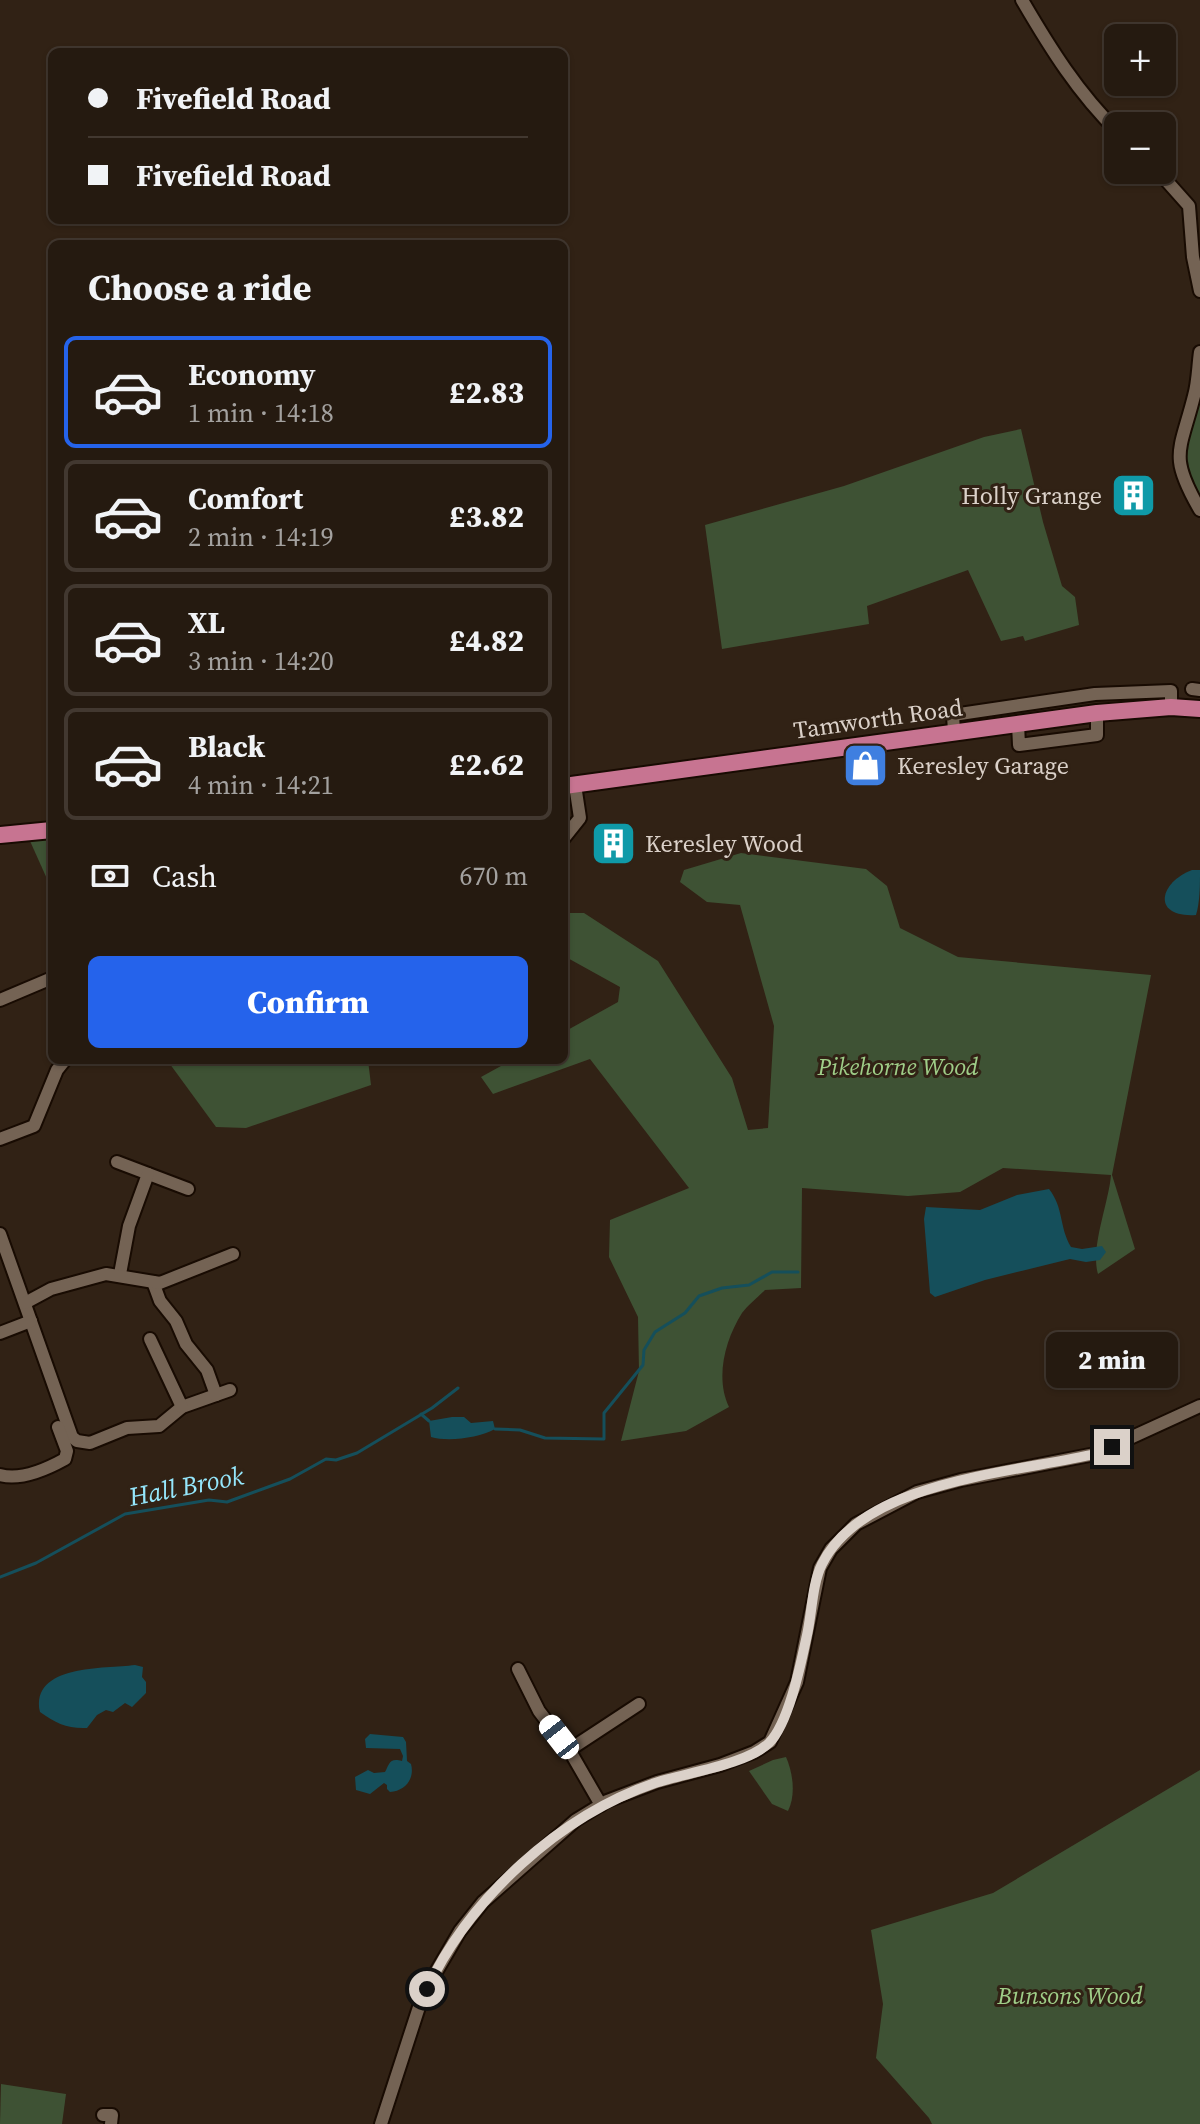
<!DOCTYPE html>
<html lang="en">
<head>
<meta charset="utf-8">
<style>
  body { margin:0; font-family:"Source Serif 4",serif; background:#2d2319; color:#f1f3f6; height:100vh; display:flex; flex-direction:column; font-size:30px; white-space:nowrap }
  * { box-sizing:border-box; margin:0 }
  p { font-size:26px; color:#a3a19f }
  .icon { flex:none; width:44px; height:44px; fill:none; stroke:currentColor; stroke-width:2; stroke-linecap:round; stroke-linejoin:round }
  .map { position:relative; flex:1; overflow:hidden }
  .sheet { position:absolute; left:48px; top:240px; width:520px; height:824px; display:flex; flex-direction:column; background:#251a10; border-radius:12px; box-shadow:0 2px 6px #0004,0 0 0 2px #423830 }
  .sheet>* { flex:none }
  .hud { position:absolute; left:48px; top:48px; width:520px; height:176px; border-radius:12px; box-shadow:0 2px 6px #0004,0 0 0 2px #423830; display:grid; align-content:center; height:176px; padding:0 40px; background:#251a10 }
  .fabs { position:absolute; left:1104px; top:24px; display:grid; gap:16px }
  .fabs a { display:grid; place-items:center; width:72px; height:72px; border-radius:12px; background:#251a10; box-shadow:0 2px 6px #0004,0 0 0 2px #423830; font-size:40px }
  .end { position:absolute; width:36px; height:36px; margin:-18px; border:10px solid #dbd1c9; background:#111; box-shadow:0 0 0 4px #111 }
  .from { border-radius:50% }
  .bubble { position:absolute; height:56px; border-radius:12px; background:#251a10; box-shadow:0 2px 6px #0004,0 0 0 2px #423830; font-size:26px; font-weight:800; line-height:56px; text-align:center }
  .car { position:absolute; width:24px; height:48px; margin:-24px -12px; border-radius:10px; box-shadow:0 0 6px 2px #0007; background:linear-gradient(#fff 24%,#345 0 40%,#fff 0 76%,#345 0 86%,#fff 0) }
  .hud b { display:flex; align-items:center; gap:28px; height:76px; font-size:30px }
  .hud b+b { border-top:2px solid #423830 }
  .hud i { width:20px; height:20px; background:#f1f3f6 }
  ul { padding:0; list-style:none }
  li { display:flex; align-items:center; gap:24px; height:112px; margin:0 16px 12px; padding:0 24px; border:4px solid #423830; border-radius:12px }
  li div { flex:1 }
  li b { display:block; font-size:30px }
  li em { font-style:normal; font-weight:800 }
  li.selected { border-color:#2563eb }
  li>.icon { width:72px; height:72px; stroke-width:1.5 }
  h2 { padding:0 40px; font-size:36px; line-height:96px }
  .pay { display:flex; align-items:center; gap:20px; height:88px; padding:0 40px; font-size:30px }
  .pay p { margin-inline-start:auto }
  .primary-button { display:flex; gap:16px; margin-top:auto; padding:16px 40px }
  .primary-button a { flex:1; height:92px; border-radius:12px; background:#2563eb; color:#fff; font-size:32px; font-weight:800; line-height:92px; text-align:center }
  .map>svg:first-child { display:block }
  .green { fill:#3e5234 }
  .water { fill:#154f5b }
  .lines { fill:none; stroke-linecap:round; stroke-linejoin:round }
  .stream { stroke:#154f5b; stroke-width:3 }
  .minor-casing { stroke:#180b02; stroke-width:16 }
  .major-casing { stroke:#180b02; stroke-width:20 }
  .minor { stroke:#746354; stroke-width:12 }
  .major { stroke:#c77491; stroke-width:16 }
  .route { stroke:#dbd1c9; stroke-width:10 }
  .labels { text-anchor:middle; stroke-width:6; stroke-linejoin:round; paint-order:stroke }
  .poi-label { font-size:24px; fill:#dbd1c9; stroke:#312215; text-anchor:start }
  .street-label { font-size:24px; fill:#dbd1c9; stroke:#312215 }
  .park-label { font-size:24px; font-style:italic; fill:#9fce88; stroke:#312215 }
  .water-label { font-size:26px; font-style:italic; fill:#95e7fc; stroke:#312215 }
</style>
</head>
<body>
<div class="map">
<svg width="1200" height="2124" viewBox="0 0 1200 2124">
  <rect width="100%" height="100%" fill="#312215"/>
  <g class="green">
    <path d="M1200,387V500C1176,461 1190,428 1200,387Z"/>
    <polygon points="1021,429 1043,522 1062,586 1075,597 1079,625 1025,641 1023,636 1001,641 968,570 867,606 869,624 722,649 705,525 844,486 984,437"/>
    <polygon points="52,839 52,890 30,841"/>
    <path d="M741,853L866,869L887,886L900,928L958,957L1151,975L1112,1175L1135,1249L1098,1274C1090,1248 1109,1202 1111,1175L1003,1168L960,1192L908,1196L802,1188L801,1288L765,1290C758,1297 748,1305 742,1313C725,1340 715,1378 729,1407L686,1431L621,1441L639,1371L638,1317L609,1257L610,1220L689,1188L590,1059L493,1094L481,1077L512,1060H564V1032L618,1002L620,987L564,956V913H584L658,961L732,1078L748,1130L768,1128L774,1026L740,905L707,902L680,882L684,870Z"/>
    <polygon points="167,1060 368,1060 371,1085 246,1128 216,1127"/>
    <path d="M786,1757C793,1773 796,1795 788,1811L772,1804L749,1771L773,1760Z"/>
    <polygon points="1200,1770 1200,2124 932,2124 929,2118 876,2058 883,2004 871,1930 993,1893"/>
    <polygon points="1,2084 66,2094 62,2124 0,2124"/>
  </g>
  <g class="water">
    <path d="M1192,870H1200C1200,885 1200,902 1196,915C1152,918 1158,883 1192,870Z"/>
    <path d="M1049,1189C1064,1208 1059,1227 1071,1247L1082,1249L1102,1246L1106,1252L1100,1260L1086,1262L1070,1259L985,1280L935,1297L930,1293L924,1219L926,1207L980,1210L1017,1195Z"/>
    <path d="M452,1417H464L471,1423L493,1421L495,1429C479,1438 448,1442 431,1437L429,1421Z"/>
    <path d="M135,1665L143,1667L142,1677L146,1682V1693L132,1707L125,1703L113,1712L106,1710L97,1715L87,1728C68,1729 55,1723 40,1712C30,1664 105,1669 135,1665Z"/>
    <path d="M370,1734L403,1737L406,1742L407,1761L411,1764C415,1779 405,1791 390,1792L387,1789V1785L384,1783L370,1794L356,1790L355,1777L368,1770L374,1773L385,1772C389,1765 389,1757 402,1761L403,1756L400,1749L366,1748L365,1739Z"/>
  </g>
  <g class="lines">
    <g class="stream">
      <polyline points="421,1414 429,1421"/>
      <polyline points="495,1429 520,1430 545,1438 604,1439 604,1413 643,1365 644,1350 655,1332 685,1313 699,1296 722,1288 749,1285 772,1272 798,1272"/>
      <polyline points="0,1577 36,1563 125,1514 209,1500 227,1502 290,1479 326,1459 336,1460 357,1453 432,1408 458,1388"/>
    </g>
    <defs>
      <g id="minor">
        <path d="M1022,0C1050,48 1078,93 1118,132"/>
        <polyline points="1157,170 1189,206 1193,257 1200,291"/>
        <path d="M1200,352C1198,366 1198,382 1194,396C1180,452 1168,455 1200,510"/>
        <polyline points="1192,689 1200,690"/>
        <polyline points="1018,724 1019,745 1097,735 1097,713"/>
        <polyline points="954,732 953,715 1095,694 1171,691 1171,707"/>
        <polyline points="564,838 580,818 575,785"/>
        <polyline points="0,1000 52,978"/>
        <polyline points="0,1139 34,1126 57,1070 65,1060"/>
        <polyline points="117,1162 188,1189"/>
        <polyline points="0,1234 72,1437 77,1441 90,1443 127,1428 159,1426 182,1407 230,1390"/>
        <polyline points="120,1274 129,1226 148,1174"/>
        <polyline points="153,1282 160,1301 176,1321 186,1344 207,1370 216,1395"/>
        <polyline points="25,1303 51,1289 106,1274 160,1283 233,1254"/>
        <polyline points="0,1333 31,1321"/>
        <polyline points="150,1339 182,1407"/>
        <path d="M0,1475C21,1481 47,1469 65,1459L67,1451L58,1427"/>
        <polyline points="518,1669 539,1711 571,1753 601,1805"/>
        <polyline points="569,1750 639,1704"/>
        <polyline points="103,2115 112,2115 111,2124"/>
        <polyline points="381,2124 419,2007 436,1972 460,1931 483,1902 576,1820 607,1801 657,1782 720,1765 754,1752 770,1742 797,1682 820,1568 831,1549 856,1524 917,1492 961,1480 1095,1454 1200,1406"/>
      </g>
      <g id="major">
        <polyline points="564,786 1097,713 1171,707 1200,709"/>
        <polyline points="0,835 52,830"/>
      </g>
    </defs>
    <use href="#minor" class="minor-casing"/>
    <use href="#major" class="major-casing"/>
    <use href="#minor" class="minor"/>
    <use href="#major" class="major"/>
  </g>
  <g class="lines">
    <path class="route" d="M427,1989C470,1898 559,1816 655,1783C685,1773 746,1765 769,1743C789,1723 801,1663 807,1635C812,1613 812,1584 822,1564C864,1480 1014,1473 1095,1454L1112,1447"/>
  </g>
  <defs>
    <symbol id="building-square" viewBox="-11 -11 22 22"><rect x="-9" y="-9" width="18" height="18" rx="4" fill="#0f9aa8" stroke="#312215"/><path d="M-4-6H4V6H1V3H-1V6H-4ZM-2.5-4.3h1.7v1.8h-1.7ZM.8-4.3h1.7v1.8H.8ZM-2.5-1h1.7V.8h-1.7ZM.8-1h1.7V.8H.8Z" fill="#fff"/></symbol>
    <symbol id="shop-square" viewBox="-11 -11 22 22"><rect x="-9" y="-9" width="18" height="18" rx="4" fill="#3f7fe0" stroke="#312215"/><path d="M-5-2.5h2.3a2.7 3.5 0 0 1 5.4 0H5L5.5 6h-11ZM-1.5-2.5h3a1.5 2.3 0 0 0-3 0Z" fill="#fff"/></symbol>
  </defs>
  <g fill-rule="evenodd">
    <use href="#building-square" x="1108" y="470" width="51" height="51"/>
    <use href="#shop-square" x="840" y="740" width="51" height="51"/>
    <use href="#building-square" x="588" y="818" width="51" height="51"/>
  </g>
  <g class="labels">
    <g class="poi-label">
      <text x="1102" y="504" text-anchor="end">Holly Grange</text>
      <text x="897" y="774">Keresley Garage</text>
      <text x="645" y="852">Keresley Wood</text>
    </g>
    <g class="street-label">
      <text transform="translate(878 719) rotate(-8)" y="8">Tamworth Road</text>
    </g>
    <g class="park-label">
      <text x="898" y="1075">Pikehorne Wood</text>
      <text x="1070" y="2004">Bunsons Wood</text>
    </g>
    <g class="water-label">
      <text transform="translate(186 1486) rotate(-11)" y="9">Hall Brook</text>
    </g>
  </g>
</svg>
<div class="fabs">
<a>+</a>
<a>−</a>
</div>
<i class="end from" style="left:427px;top:1989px"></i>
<i class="end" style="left:1112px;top:1447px"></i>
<div class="bubble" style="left:1046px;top:1332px;width:132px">2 min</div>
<i class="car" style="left:559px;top:1737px;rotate:322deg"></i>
<div class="hud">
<b><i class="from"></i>Fivefield Road</b>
<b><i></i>Fivefield Road</b>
</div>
<section class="sheet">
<h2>Choose a ride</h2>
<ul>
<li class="selected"><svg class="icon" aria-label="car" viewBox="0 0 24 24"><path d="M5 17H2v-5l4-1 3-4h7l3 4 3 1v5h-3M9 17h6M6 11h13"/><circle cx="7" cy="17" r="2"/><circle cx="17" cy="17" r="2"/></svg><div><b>Economy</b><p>1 min · 14:18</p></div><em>£2.83</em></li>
<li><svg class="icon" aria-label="car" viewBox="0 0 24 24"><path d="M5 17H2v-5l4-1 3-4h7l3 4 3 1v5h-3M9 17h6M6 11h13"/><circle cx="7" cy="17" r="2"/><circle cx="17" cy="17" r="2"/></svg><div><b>Comfort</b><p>2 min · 14:19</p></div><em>£3.82</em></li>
<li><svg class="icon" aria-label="car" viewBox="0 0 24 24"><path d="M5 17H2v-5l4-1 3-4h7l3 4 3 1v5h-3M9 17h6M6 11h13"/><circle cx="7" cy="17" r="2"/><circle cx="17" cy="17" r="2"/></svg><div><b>XL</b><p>3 min · 14:20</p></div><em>£4.82</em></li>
<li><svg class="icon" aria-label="car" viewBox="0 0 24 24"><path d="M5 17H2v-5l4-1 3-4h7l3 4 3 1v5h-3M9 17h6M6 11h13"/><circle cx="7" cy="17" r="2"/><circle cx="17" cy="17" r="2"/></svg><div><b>Black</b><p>4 min · 14:21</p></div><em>£2.62</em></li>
</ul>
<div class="pay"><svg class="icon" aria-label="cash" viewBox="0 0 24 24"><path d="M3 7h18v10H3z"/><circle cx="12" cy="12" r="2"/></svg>Cash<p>670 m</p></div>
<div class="primary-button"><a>Confirm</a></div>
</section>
</div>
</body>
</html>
